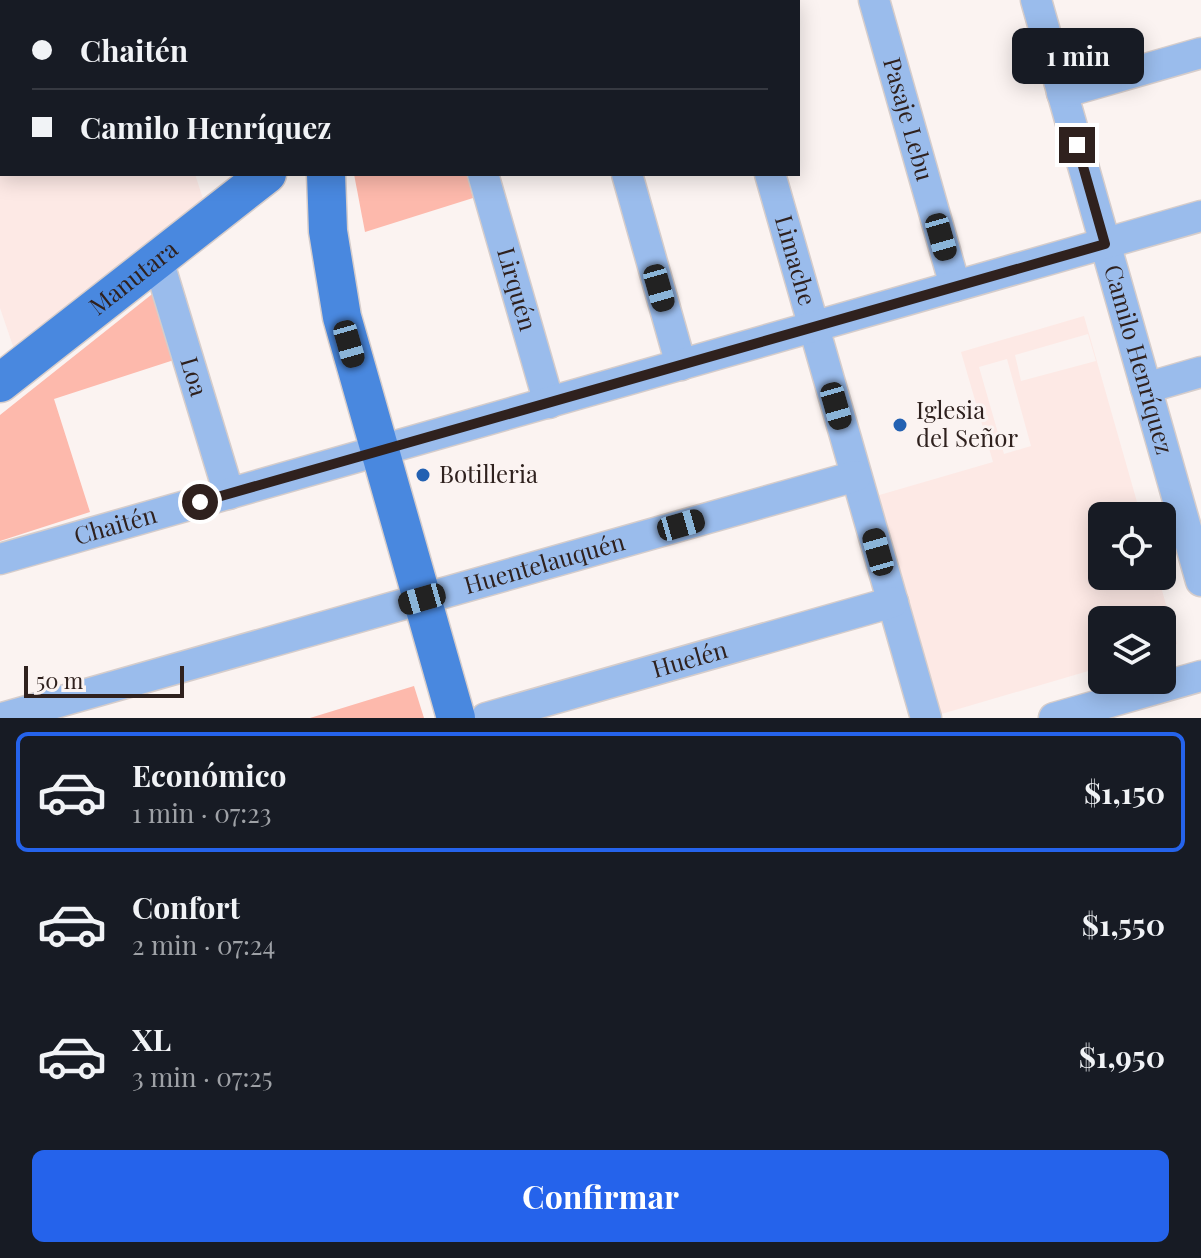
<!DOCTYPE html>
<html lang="es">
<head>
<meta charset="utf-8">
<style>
  body { margin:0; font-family:"Playfair Display",serif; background:#242831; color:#f1f3f6; height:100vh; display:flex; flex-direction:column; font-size:30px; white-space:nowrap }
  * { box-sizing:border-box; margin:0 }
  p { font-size:26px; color:#9ea1a6 }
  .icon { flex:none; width:44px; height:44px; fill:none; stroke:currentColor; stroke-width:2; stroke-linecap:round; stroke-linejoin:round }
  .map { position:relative; height:718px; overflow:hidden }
  .details { display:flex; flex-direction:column; background:#171b24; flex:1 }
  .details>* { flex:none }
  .top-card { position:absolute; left:0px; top:0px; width:800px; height:176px; box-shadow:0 4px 20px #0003; display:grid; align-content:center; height:176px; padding:0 32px; background:#171b24 }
  .controls { position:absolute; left:1088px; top:502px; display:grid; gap:16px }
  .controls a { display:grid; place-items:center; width:88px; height:88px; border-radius:12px; background:#171b24; box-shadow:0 4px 20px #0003; font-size:40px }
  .scale { position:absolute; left:24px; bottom:20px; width:160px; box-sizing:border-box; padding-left:8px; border:4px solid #2f211e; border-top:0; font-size:22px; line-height:28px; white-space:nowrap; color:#2f211e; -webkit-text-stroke:6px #fbf3f1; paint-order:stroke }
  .end { position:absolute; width:36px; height:36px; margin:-18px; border:10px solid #2f211e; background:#fff; box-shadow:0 0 0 4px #fff }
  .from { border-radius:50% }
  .bubble { position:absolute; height:56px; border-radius:12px; background:#171b24; box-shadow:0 4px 20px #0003; font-size:26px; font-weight:700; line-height:56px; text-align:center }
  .car { position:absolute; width:24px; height:48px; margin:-24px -12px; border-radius:10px; box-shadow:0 0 6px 2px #0007; background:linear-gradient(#222 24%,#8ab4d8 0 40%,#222 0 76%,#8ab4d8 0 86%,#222 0) }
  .top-card b { display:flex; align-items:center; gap:28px; height:76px; font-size:30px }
  .top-card b+b { border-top:2px solid #363941 }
  .top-card i { width:20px; height:20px; background:#f1f3f6 }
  ul { padding:14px 0 0; list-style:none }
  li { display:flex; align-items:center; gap:24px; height:120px; margin:0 16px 12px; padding:0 16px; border:4px solid transparent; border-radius:12px }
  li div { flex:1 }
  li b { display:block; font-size:30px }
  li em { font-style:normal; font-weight:700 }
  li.on { border-color:#2563eb }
  li>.icon { width:72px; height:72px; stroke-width:1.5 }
  .button { display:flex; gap:16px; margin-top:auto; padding:16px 32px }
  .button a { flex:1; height:92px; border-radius:12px; background:#2563eb; color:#fff; font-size:32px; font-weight:700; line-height:92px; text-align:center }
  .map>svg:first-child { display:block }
  .built { fill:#fde9e5; fill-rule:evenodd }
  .green { fill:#fdb9ac }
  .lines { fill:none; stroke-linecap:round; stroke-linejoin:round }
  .minor-casing { stroke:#d6cdcb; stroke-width:33 }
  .major-casing { stroke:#d6cdcb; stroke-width:41 }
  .minor { stroke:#9abcec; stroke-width:30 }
  .major { stroke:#4988df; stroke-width:38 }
  .route { stroke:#2f211e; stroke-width:10 }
  .poi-dot { fill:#2361b2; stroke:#fbf3f1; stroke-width:3 }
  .labels { text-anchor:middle; stroke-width:6; stroke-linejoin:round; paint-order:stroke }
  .street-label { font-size:24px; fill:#2f211e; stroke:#fbf3f1 }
  .poi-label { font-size:24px; fill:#2f211e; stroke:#fbf3f1; text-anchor:start }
</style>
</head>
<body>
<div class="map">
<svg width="1201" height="718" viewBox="0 0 1201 718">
  <rect width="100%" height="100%" fill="#fbf3f1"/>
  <g class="built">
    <polygon points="5,174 195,174 205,205 14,349 0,308 0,176"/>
    <path d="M1084,316L1141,516H1102V576H1158L1177,644L1162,649V620H1102V667L938,715L876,496L993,462L961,352ZM1088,334L1096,361L1021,381L1015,355ZM1007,359L1031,446L1004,454L979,367Z"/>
  </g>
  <g class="green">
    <polygon points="354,174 467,174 473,198 365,232"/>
    <polygon points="156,291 177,359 54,399 90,512 0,541 0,415"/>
    <polygon points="414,686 424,718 310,718"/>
  </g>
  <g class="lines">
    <defs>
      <g id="minor">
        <polyline points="577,0 578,2"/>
        <polyline points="720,0 720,2"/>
        <path id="s1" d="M874,0L955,286"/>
        <path id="s2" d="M1036,0L1201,581"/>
        <polyline points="331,2 333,0"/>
        <polyline points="1062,93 1201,53"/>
        <polyline points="0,141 2,140"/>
        <path id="s3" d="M483,174L549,403"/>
        <polyline points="627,174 681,365"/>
        <path id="s4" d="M770,174L926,718"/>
        <path id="s5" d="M158,260L229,494"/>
        <polyline points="1146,388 1201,372"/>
        <path id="s6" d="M0,559L1201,216"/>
        <path id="s7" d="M2,718L856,476"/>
        <path id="s8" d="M486,718L893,602"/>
        <polyline points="1054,718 1201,676"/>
      </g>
      <g id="major">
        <polyline points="292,0 293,2"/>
        <polyline points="485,2 488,0"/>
        <polyline points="326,174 328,231 342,317 456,718"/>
        <path id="s9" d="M0,383L267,174"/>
      </g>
    </defs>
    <use href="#minor" class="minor-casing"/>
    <use href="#major" class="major-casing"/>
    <use href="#minor" class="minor"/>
    <use href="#major" class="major"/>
  </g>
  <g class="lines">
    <polyline class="route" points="200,502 1105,244 1077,145"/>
  </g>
  <g class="poi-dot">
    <circle cx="900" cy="425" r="8"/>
    <circle cx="423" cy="475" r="8"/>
  </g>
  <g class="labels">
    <g class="street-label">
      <text dy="8" stroke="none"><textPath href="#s1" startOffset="124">Pasaje Lebu</textPath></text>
      <text dy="8" stroke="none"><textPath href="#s4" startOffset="90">Limache</textPath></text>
      <text dy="8" stroke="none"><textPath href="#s9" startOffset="170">Manutara</textPath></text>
      <text dy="8" stroke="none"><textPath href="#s3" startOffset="120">Lirquén</textPath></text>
      <text dy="8" stroke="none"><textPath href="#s2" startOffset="374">Camilo Henríquez</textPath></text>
      <text dy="8" stroke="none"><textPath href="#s5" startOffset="122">Loa</textPath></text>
      <text dy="8" stroke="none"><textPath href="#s6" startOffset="120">Chaitén</textPath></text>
      <text dy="8" stroke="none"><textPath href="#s7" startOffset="564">Huentelauquén</textPath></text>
      <text dy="8" stroke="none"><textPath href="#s8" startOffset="212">Huelén</textPath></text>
    </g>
    <g class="poi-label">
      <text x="916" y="419">Iglesia<tspan x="916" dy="28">del Señor</tspan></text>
      <text x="439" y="483">Botilleria</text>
    </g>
  </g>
</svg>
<div class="controls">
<a><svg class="icon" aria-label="locate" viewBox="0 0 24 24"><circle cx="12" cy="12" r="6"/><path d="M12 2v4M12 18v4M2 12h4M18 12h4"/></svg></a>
<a><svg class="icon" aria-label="layers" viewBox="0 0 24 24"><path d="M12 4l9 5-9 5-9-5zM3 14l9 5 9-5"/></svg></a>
</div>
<div class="scale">50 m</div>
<i class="end from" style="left:200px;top:502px"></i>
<i class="end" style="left:1077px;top:145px"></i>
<div class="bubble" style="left:1012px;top:28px;width:132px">1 min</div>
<i class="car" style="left:941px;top:237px;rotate:164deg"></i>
<i class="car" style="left:659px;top:288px;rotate:164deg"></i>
<i class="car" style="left:349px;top:344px;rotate:164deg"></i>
<i class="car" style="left:836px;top:406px;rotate:164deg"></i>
<i class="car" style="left:681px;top:525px;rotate:74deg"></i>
<i class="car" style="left:878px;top:552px;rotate:344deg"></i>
<i class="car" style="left:422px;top:599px;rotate:254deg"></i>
<div class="top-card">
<b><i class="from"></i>Chaitén</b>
<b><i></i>Camilo Henríquez</b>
</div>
</div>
<section class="details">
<ul>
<li class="on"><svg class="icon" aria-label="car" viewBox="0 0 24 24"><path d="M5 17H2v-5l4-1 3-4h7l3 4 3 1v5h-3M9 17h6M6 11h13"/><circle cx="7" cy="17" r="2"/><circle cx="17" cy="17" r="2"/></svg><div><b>Económico</b><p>1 min · 07:23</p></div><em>$1,150</em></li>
<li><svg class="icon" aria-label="car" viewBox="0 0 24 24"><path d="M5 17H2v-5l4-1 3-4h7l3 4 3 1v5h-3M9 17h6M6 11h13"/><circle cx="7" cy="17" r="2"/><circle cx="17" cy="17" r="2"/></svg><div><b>Confort</b><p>2 min · 07:24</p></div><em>$1,550</em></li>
<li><svg class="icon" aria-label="car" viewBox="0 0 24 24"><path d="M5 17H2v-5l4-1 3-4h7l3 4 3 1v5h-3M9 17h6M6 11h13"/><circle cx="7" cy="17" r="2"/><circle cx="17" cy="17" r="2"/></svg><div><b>XL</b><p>3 min · 07:25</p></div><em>$1,950</em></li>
</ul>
<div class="button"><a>Confirmar</a></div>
</section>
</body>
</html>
